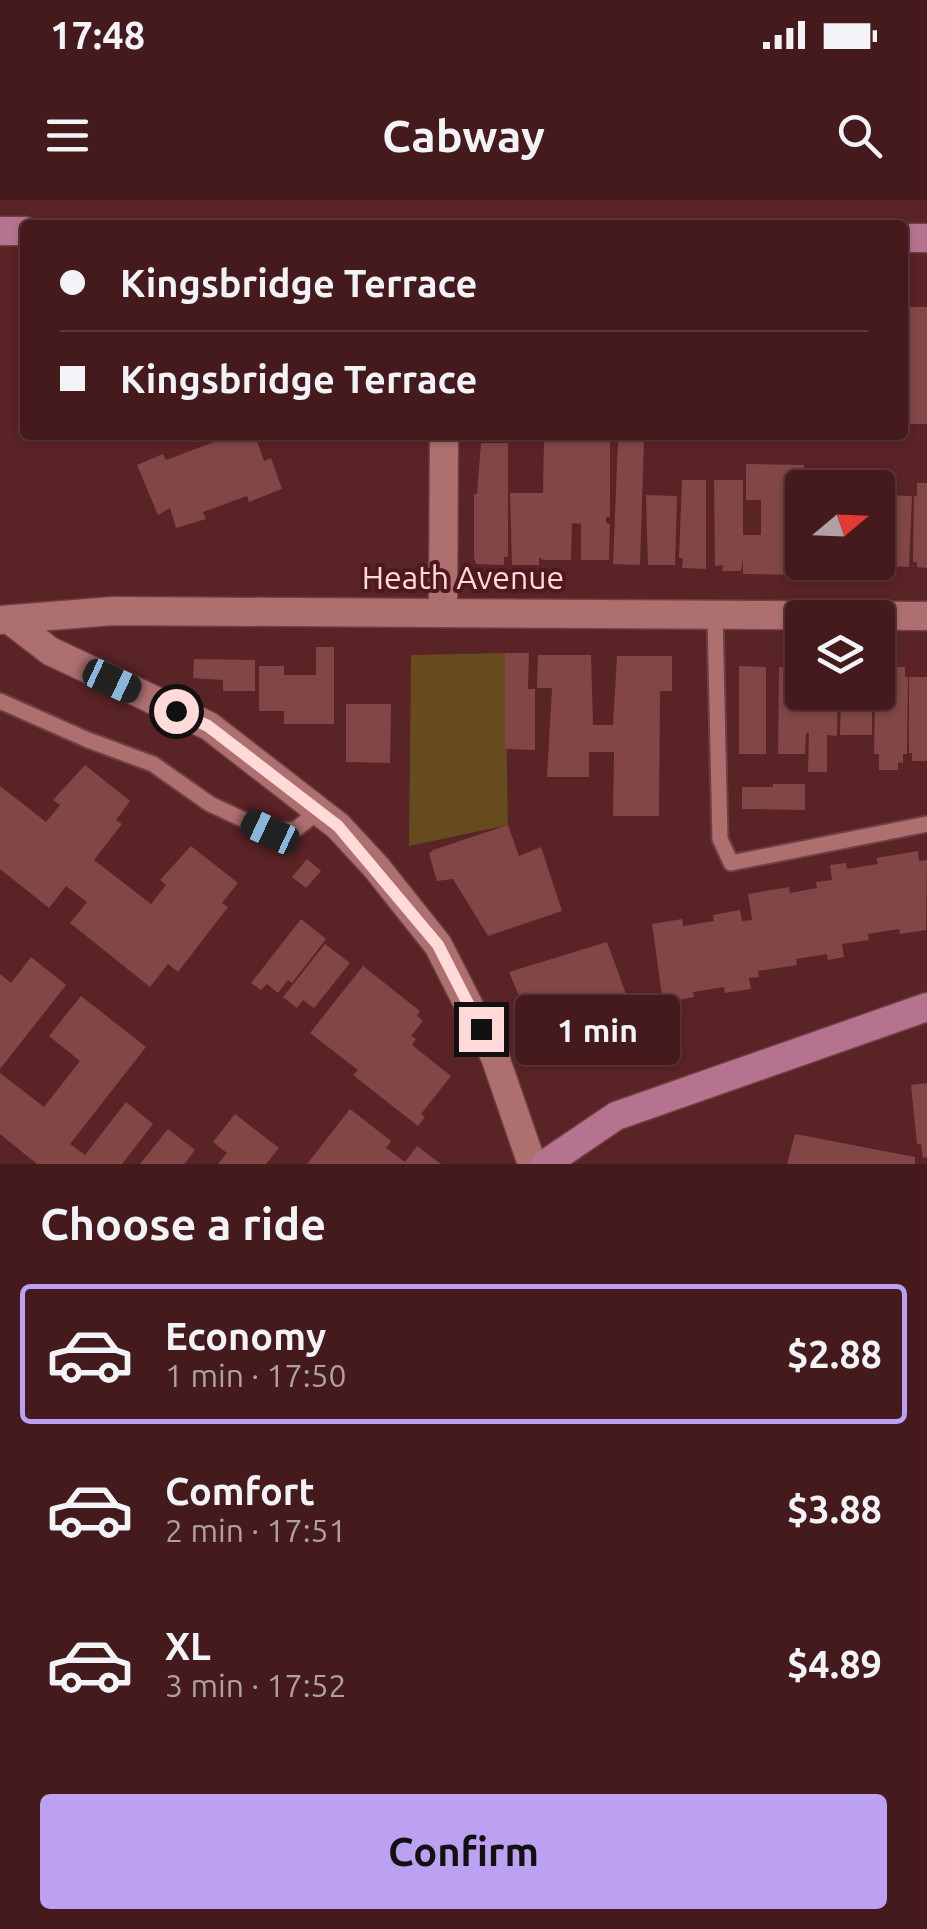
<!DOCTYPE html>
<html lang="en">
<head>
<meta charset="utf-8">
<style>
  body { margin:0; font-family:Ubuntu,sans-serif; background:#4b2325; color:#f1f3f6; height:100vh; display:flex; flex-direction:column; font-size:38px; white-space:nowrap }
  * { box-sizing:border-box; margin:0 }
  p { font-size:32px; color:#afa1a3 }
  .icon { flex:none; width:55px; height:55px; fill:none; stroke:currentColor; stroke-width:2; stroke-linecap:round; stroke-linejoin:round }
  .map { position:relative; height:964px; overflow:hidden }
  .details { display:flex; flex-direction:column; background:#441a1c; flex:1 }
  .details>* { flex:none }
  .hud { position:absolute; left:20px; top:20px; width:888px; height:220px; border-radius:10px; box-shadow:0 2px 8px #0004,0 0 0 2px #5c383b; display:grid; align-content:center; height:220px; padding:0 40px; background:#441a1c }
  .needle { width:65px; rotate:71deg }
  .tools { position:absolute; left:785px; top:270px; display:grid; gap:20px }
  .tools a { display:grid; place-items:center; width:110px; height:110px; border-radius:10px; background:#441a1c; box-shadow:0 2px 8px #0004,0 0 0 2px #5c383b; font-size:50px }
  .end { position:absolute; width:45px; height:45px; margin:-22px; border:12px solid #ffdad9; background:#111; box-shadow:0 0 0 5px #111 }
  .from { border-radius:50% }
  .bubble { position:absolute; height:70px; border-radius:10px; background:#441a1c; box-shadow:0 2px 8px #0004,0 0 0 2px #5c383b; font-size:32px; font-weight:700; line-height:70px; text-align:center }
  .car { position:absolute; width:30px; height:60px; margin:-30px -15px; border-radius:12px; box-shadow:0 0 8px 2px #0007; background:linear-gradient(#222 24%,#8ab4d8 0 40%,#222 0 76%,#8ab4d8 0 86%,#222 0) }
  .hud b { display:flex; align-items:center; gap:35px; height:95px; font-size:38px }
  .hud b+b { border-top:2px solid #5c383b }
  .hud i { width:25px; height:25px; background:#f1f3f6 }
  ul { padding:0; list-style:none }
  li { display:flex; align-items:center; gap:30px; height:140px; margin:0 20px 15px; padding:0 20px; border:5px solid transparent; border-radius:10px }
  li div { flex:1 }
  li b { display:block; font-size:38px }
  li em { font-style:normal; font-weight:700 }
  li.selected { border-color:#bca0f2 }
  li>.icon { width:90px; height:90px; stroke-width:1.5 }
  h2 { padding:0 40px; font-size:45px; line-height:120px }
  .primary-button { display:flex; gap:20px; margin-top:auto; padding:20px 40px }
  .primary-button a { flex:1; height:115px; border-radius:10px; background:#bca0f2; color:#111; font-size:40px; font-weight:700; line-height:115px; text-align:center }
  .status { display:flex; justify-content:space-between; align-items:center; height:70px; padding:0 50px; background:#441a1c; direction:ltr }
  .status svg { height:28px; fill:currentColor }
  header { display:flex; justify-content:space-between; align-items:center; height:130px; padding:0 40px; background:#441a1c; font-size:45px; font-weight:700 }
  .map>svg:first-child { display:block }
  .green { fill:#654b1d }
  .building { fill:#824647 }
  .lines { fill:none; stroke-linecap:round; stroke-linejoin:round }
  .service-casing { stroke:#6f3f43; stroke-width:19 }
  .minor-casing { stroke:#6f3f43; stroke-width:31 }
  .secondary-casing { stroke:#6f3f43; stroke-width:31 }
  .service { stroke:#ae6f6f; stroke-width:15 }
  .minor { stroke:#ae6f6f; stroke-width:28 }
  .secondary { stroke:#b6738f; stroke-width:28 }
  .route { stroke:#ffdad9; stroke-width:12 }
  .labels { text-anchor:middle; stroke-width:8; stroke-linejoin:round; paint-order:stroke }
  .street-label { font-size:32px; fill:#ffdad9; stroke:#4e181c }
</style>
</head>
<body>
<div class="status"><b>17:48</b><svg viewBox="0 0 49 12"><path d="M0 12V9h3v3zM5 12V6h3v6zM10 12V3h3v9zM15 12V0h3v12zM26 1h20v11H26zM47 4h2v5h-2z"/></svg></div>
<header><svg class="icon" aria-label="menu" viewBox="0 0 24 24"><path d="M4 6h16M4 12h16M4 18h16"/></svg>Cabway<svg class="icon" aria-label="search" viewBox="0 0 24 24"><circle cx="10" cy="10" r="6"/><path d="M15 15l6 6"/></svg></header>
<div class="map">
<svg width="927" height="964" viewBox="0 0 927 964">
  <rect width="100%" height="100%" fill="#5a2326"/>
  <polygon class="green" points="505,453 508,625 409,646 411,455"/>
  <g class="building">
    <rect x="902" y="107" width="25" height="117"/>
    <polygon points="211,235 264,235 256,238 264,261 271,258 282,289 249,302 247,296 203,312 206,319 176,328 170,308 158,315 137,265 163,254 166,260 214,242"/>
    <polygon points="544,238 610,238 610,317 606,317 606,323 610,324 609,360 581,360 581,324 572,323 571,360 543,360 539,357 539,365 512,365 510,293 543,293"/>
    <polygon points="618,240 644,241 640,365 613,364"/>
    <polygon points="481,243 508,243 508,357 504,357 504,365 476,364 474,358 474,294 477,294"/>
    <polygon points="746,264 804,265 802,362 811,362 811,375 743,374 743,359 741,371 722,371 723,365 715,366 714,280 743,280 743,335 761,335 761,300 746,300"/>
    <rect x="815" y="276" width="26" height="12"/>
    <polygon points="682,280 706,280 706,369 682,368 683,358 679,358"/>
    <polygon points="917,283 927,283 927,368 917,367 917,362 913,362 914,296 917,296"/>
    <polygon points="646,295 677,296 675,365 648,365"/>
    <polygon points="881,295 912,296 909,367 884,366 884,362 881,362"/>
    <polygon points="316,447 334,447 334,524 284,524 284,511 259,511 259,466 284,466 284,475 316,475"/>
    <polygon points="505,453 529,453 528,489 535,489 535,550 505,549"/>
    <polygon points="538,455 591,455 593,525 613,525 617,456 672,456 672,491 660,491 659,616 613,616 614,552 589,552 589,577 547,577 552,488 537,488"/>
    <polygon points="194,459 255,460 255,491 223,491 223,480 193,478"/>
    <polygon points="739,466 766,467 766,554 739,554"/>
    <polygon points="779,467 802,467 802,492 838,492 837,536 827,535 827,572 808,572 809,533 806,533 805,554 778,554"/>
    <polygon points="881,467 905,467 905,477 908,477 907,554 903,554 903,563 898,562 898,570 879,570 879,554 874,554 875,492 878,492"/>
    <polygon points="909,477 927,477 927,561 912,561 912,553 909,553"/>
    <polygon points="841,492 872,492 872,535 840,535"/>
    <polygon points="346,504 391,504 390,563 346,562"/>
    <polygon points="85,565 130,601 116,620 122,624 94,660 151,704 166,685 160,680 191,646 238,683 222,703 228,707 178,772 168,764 150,787 70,723 87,702 66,686 49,708 0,669 0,586 46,622 60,605 53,600"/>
    <polygon points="773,584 805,584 805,610 742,609 742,587 773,587"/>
    <polygon points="508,625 519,656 541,647 562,711 488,736 453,679 437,681 429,654 433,650"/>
    <polygon points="918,651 919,661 927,660 926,730 900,734 899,729 868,734 869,740 842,744 844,757 828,760 827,754 796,759 797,765 758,771 759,777 749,778 751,789 725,793 724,787 693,792 694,797 663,803 652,724 682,719 683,726 714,721 713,715 740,710 742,721 752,720 748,694 789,687 790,693 817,688 816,682 832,680 830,665 846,663 847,669 878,664 876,658"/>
    <polygon points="307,659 321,671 306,688 292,677"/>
    <polygon points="301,719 326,739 292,783 288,780 278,793 267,784 261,790 251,783"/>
    <polygon points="607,742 636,821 543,854 509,772"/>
    <polygon points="325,744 350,763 314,808 303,800 297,808 283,797"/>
    <polygon points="31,757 66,785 0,869 0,774 11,783"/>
    <polygon points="363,766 420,811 417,816 423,821 411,836 416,839 412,845 451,876 421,914 425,917 418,926 353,875 358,870 310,833"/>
    <polygon points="81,796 146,847 70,944 85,955 126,902 153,924 122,964 37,964 0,934 0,873 44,907 80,861 49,836"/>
    <polygon points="927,883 927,957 923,958 921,944 917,944 911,885"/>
    <polygon points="350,909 391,941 386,948 405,962 417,946 441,964 307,964"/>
    <polygon points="235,914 279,948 266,964 218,964 227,953 213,942"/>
    <polygon points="168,929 195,950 184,964 140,964"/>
    <polygon points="795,934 915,957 915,964 787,964"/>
  </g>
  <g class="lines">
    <defs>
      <g id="service">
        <polyline points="715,415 720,639 731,663 927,624"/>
        <polyline points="0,501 88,540 153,564 210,604 270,632 296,629 320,610"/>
      </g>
      <g id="minor">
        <polyline points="443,413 444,235"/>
        <polyline points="0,420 113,411 927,416"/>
        <polyline points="11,421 50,451 209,526 338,626 376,667 438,745 495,857 532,964"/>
      </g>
      <g id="secondary">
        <polyline points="0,31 25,31"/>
        <polyline points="902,38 927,38"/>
        <polyline points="545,964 616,916 927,807"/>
      </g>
    </defs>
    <use href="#service" class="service-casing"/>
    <use href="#minor" class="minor-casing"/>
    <use href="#secondary" class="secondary-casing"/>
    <use href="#service" class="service"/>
    <use href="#minor" class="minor"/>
    <use href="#secondary" class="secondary"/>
  </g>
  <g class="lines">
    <polyline class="route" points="176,511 208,526 338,626 438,745 481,829"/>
  </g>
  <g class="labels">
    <g class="street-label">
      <text x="463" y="389">Heath Avenue</text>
    </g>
  </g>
</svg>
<div class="tools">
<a><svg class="needle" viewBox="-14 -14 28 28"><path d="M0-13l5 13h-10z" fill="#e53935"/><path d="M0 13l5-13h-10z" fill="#afa1a3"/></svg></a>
<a><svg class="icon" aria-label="layers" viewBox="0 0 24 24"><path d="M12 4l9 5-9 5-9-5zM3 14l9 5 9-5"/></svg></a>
</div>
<i class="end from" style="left:176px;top:511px"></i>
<i class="end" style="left:481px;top:829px"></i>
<div class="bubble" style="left:515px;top:795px;width:165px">1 min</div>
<i class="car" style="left:112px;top:481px;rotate:115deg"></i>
<i class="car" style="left:270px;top:632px;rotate:295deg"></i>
<div class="hud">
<b><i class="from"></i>Kingsbridge Terrace</b>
<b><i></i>Kingsbridge Terrace</b>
</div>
</div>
<section class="details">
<h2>Choose a ride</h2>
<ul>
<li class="selected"><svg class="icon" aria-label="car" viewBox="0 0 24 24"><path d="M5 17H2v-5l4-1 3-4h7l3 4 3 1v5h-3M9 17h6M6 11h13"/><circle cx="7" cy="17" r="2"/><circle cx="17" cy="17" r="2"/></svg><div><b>Economy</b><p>1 min · 17:50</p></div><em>$2.88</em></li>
<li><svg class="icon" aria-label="car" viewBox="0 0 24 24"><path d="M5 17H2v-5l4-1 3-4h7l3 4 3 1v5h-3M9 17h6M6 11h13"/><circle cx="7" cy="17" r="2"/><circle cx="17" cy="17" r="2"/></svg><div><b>Comfort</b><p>2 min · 17:51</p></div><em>$3.88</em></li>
<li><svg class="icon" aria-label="car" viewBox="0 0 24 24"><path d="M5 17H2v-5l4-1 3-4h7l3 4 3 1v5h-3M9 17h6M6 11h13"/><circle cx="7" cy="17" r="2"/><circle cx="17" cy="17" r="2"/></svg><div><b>XL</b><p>3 min · 17:52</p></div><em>$4.89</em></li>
</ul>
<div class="primary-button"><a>Confirm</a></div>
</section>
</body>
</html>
